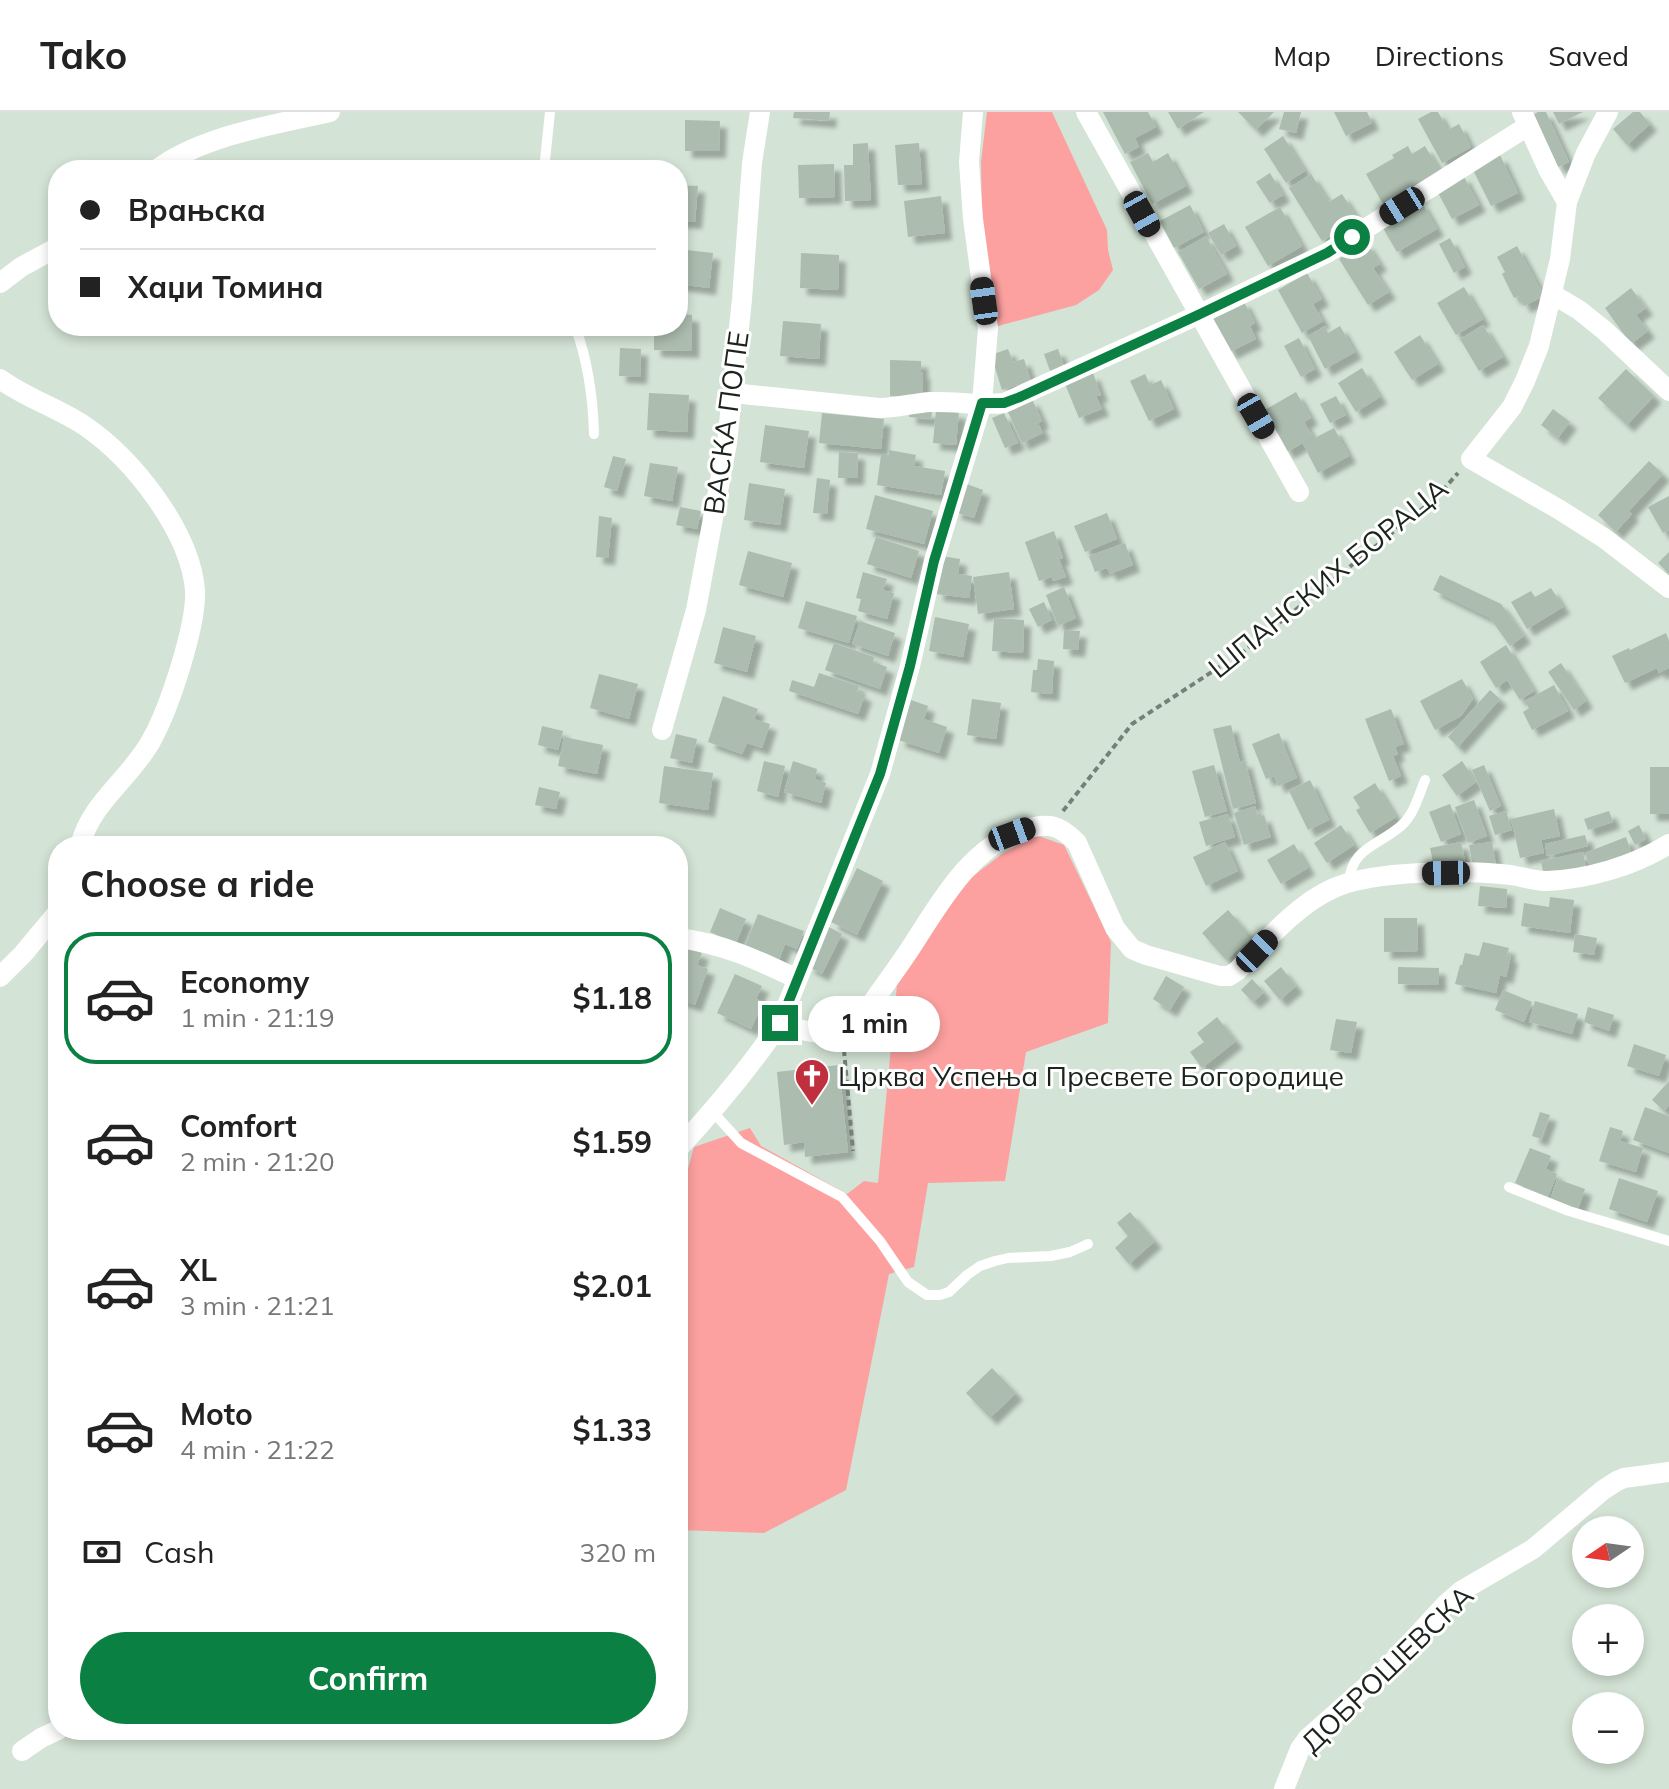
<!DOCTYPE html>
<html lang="en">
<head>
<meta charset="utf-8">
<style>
  body { margin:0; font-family:Mulish,sans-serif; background:#f6f6f6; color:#222; height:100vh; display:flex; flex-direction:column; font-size:30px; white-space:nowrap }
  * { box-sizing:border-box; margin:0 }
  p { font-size:26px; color:#767676 }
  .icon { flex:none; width:44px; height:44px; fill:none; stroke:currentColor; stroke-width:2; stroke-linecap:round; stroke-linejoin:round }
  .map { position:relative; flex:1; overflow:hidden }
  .details { position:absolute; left:48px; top:724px; width:640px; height:904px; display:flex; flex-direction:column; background:#fff; border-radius:32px; box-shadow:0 4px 12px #0003 }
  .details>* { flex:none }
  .banner { position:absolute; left:48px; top:48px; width:640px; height:176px; border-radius:32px; box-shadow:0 4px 12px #0003; display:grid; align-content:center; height:176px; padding:0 32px; background:#fff }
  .needle { width:52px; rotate:257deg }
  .tools { position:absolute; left:1572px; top:1404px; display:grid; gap:16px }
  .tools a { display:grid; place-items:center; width:72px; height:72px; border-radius:50%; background:#fff; box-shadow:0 4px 12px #0003; font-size:40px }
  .end { position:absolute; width:36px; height:36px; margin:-18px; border:10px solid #0b8043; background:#fff; box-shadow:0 0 0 4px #fff }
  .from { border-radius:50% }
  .bubble { position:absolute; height:56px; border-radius:28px; background:#fff; box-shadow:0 4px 12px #0003; font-size:26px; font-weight:700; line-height:56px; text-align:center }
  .car { position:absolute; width:24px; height:48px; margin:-24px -12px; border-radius:10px; box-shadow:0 0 6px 2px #0007; background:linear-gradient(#222 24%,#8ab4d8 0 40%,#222 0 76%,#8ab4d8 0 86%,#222 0) }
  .banner b { display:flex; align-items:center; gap:28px; height:76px; font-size:30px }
  .banner b+b { border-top:2px solid #e0e0e0 }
  .banner i { width:20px; height:20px; background:#222 }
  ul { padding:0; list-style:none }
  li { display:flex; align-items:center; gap:24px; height:132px; margin:0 16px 12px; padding:0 16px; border:4px solid transparent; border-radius:32px }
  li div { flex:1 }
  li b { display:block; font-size:30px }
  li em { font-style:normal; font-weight:700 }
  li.selected { border-color:#0b8043 }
  li>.icon { width:72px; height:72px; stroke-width:1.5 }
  h2 { padding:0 32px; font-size:36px; line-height:96px }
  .pay { display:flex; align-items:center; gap:20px; height:88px; padding:0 32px; font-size:30px }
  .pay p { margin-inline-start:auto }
  .primary-button { display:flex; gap:16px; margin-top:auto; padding:16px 32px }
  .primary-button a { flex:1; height:92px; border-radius:48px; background:#0b8043; color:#fff; font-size:32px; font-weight:700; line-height:92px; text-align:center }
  header { display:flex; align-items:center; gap:48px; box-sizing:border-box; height:112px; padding:0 40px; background:#fff; border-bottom:2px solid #e0e0e0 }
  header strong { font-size:38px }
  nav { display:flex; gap:44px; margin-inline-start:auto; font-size:28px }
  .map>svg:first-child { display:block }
  .green { fill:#fca19f }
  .building { fill:#acbcae; filter:url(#shadow) }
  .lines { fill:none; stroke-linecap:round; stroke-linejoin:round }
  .path { stroke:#758177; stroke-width:4; stroke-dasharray:6 4; stroke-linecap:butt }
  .service { stroke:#fff; stroke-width:10 }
  .minor { stroke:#fff; stroke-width:20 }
  .route { stroke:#0b8043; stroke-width:10 }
  .labels { text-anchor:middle; stroke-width:6; stroke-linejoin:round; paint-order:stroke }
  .street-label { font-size:28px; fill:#1c231d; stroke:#fff }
  .poi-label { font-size:28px; fill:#1c231d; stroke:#fff; text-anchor:start }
</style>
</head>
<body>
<header>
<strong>Tako</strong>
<nav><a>Map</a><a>Directions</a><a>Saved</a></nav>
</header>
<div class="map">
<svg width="1669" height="1677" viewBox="0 0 1669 1677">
  <defs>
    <filter id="shadow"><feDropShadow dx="7" dy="7" stdDeviation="2" flood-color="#0004"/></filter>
  </defs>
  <rect width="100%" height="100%" fill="#d3e3d5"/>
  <g class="green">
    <polygon points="987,0 1052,0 1107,118 1108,138 1113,158 1099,178 1076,193 998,214 982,107 981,50"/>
    <polygon points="1036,723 1064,733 1111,830 1108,911 1026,940 1005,1069 928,1071 914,1155 889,1162 846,1378 764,1421 678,1418 678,1093 694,1035 750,1016 761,1034 847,1082 864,1069 878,1071 897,873 964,771 1002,742"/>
  </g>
  <g class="building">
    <polygon points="794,0 830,0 829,9 793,6"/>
    <polygon points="1103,0 1148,0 1156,15 1135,26 1139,35 1125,42"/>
    <polygon points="1168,0 1204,0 1178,17"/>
    <polygon points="1238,0 1274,0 1256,18"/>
    <polygon points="1284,0 1301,0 1296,21 1279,17"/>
    <polygon points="1334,0 1367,0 1372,11 1346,24"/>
    <polygon points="1431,0 1438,0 1448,18 1459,12 1471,35 1442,51 1418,7"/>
    <polygon points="1538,0 1546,0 1569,50 1558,55 1533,3"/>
    <polygon points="1553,0 1583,0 1559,12"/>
    <polygon points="1633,0 1640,0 1650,12 1627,33 1613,17"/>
    <polygon points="685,8 720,9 719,39 685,39"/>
    <polygon points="1283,24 1305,59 1286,71 1264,37"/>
    <polygon points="868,31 871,88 845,89 844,53 853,53 853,32"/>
    <polygon points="919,31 922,72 898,73 895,33"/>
    <polygon points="1408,34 1412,42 1425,34 1440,59 1383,92 1366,62 1394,46 1392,43"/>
    <polygon points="1148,41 1153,50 1168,41 1186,74 1152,92 1130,50"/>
    <polygon points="1500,43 1518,81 1491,94 1472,56"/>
    <polygon points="834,52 835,85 799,86 798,53"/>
    <polygon points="1270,61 1283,83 1270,91 1256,70"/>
    <polygon points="1311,62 1329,90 1342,82 1358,107 1322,129 1289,76"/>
    <polygon points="1463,63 1479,93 1452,107 1436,77"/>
    <polygon points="678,73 698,74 695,110 678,109"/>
    <polygon points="941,84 945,121 908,125 904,89"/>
    <polygon points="1421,89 1437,117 1397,140 1381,113"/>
    <polygon points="1190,93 1204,120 1174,136 1160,109"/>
    <polygon points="1280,95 1302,134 1268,154 1245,115"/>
    <polygon points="1224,112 1236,134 1221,143 1208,121"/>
    <polygon points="1206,124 1227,162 1199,177 1178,140"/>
    <polygon points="1450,126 1465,155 1454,161 1439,132"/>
    <polygon points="1366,130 1380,152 1373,156 1389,180 1368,193 1339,147"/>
    <polygon points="1517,134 1544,184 1524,194 1519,184 1514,186 1502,162 1505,160 1497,145"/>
    <polygon points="678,137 713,141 709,176 678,172"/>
    <polygon points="801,141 839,143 838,178 800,176"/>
    <polygon points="1307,161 1322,187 1313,192 1323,209 1302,221 1278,178"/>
    <polygon points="1464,175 1483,207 1456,223 1437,191"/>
    <polygon points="1631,176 1646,196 1636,203 1648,219 1631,232 1605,196"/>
    <polygon points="1243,188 1255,211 1250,214 1256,227 1230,240 1212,205"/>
    <polygon points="678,202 692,203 692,239 654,238 654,214 678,214"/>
    <polygon points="783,209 821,212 819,247 780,244"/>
    <polygon points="1483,213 1503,245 1479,259 1460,227"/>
    <polygon points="1325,214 1328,221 1340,214 1355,240 1325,257 1308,224"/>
    <polygon points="1420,223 1438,252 1412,268 1394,240"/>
    <polygon points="1299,226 1315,257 1301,265 1284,234"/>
    <polygon points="620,236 641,237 640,265 619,264"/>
    <polygon points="1008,237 1013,250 1024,247 1031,269 1002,278 991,243"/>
    <polygon points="1058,237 1064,254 1050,259 1044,242"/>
    <polygon points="890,248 921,249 921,260 923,260 923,285 890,284"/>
    <polygon points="1362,256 1380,285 1356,300 1338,271"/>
    <polygon points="1626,257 1654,284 1627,313 1598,286"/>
    <polygon points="1093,261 1101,283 1096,284 1102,297 1079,306 1065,272"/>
    <polygon points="1145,262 1150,273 1161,268 1174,297 1149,309 1130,269"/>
    <polygon points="1296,280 1311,306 1304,310 1313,325 1287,340 1263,299"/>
    <polygon points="649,281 689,283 687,320 647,318"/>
    <polygon points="1336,284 1346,303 1330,311 1320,292"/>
    <polygon points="1032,287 1042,309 1038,311 1043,321 1022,331 1007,298"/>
    <polygon points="910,297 932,300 931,307 909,305"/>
    <polygon points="1553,297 1570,310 1558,326 1541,313"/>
    <polygon points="936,298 959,300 956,333 933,331"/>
    <polygon points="822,301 884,307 881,337 819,331"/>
    <polygon points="1004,301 1018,331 1005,336 992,306"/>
    <polygon points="765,313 809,319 804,356 760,350"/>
    <polygon points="1334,316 1349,344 1318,361 1303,332"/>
    <polygon points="889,338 916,343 914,354 945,359 941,383 877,373 881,343 889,343"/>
    <polygon points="839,340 858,341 857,366 838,366"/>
    <polygon points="613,344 626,347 617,379 604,375"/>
    <polygon points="1649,349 1663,362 1629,399 1632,402 1616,420 1598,403"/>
    <polygon points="650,351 678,355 672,389 644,384"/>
    <polygon points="817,366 830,368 827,402 813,401"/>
    <polygon points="749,371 785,377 780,413 744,408"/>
    <polygon points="964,371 983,378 974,406 954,400"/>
    <polygon points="875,383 933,399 924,432 866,417"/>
    <polygon points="1669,384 1669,418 1663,421 1648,395"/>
    <polygon points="680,395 701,399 697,417 676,413"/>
    <polygon points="1107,401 1117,427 1085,440 1074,414"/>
    <polygon points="599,404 612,406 608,446 596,445"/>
    <polygon points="1054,419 1063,446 1059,447 1066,465 1053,469 1052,465 1039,469 1025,430"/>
    <polygon points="876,425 919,439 911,466 867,452"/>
    <polygon points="1125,431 1133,453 1110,462 1107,456 1095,460 1089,444"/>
    <polygon points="748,439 792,451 783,485 739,473"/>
    <polygon points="1669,440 1669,462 1658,451"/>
    <polygon points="942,444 960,447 958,462 972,464 969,486 936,482"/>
    <polygon points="863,460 887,467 883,478 894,481 887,507 858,499 861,487 856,486"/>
    <polygon points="1009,460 1014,497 978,502 973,465"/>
    <polygon points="1440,463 1501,492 1524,524 1510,534 1490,506 1433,478"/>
    <polygon points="1064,475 1076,506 1058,514 1046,483"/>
    <polygon points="1551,476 1563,495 1527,517 1511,490 1531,479 1535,485"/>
    <polygon points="806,489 857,504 849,531 798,516"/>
    <polygon points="1044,490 1052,508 1038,515 1029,497"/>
    <polygon points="935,505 969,512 963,545 929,539"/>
    <polygon points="994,506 1024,508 1023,541 992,539"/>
    <polygon points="860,509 895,521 888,544 852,532"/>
    <polygon points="723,515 756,524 747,560 714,551"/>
    <polygon points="1064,518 1080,519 1078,538 1063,537"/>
    <polygon points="1666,521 1669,529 1669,556 1659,561 1657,556 1625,571 1612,544 1629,536 1630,538"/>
    <polygon points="834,531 874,545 873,550 887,555 880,577 825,558"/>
    <polygon points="1506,533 1534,579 1520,588 1507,568 1496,576 1480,550"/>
    <polygon points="1038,547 1054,549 1052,582 1031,580 1033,558 1037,558"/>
    <polygon points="1561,551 1586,589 1574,598 1548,560"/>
    <polygon points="819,561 859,574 857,580 865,583 858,602 789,579 792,568 814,575"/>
    <polygon points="599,562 638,572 629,607 590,596"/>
    <polygon points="1462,567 1473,587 1461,604 1435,618 1420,589"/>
    <polygon points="1554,573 1568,599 1532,618 1523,600 1529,596 1525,589"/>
    <polygon points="1490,578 1500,587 1458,635 1448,625"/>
    <polygon points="723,584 758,597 754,607 770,612 762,636 747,631 742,642 708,630"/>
    <polygon points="972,587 1001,591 996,627 967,623"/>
    <polygon points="911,588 928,594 924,607 947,615 939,641 898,628"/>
    <polygon points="1391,597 1404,632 1395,635 1398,642 1393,644 1401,664 1389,669 1365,607"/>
    <polygon points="1231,613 1240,650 1245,648 1256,691 1233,697 1213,617"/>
    <polygon points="542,614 563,619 558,638 538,633"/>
    <polygon points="1279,621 1297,666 1278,674 1274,664 1266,667 1252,632"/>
    <polygon points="676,622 697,627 692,651 670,646"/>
    <polygon points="564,625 603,633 597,662 558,654"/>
    <polygon points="764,649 785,654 778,685 757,679"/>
    <polygon points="793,649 817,657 815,667 826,671 821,691 784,680"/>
    <polygon points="1462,649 1476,670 1457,684 1442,663"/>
    <polygon points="1214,653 1227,699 1205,705 1192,659"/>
    <polygon points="1484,653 1501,694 1490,699 1472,658"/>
    <polygon points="664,654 713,661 708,698 659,691"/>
    <rect x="1650" y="655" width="19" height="47"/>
    <polygon points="1310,668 1329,708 1308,718 1289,679"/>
    <polygon points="1375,671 1396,705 1370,721 1356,698 1360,696 1353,685"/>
    <polygon points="539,675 560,680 556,697 535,693"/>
    <polygon points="1474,688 1487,724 1468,731 1455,695"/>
    <polygon points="1450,692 1461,722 1441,730 1429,700"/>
    <polygon points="1255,694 1258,705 1264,703 1271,725 1244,733 1234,701"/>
    <polygon points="1554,697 1560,724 1541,728 1544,741 1520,746 1511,707"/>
    <polygon points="1506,699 1512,718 1495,723 1489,704"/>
    <polygon points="1609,699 1613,710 1588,718 1584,707"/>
    <polygon points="1228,702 1235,725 1206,734 1199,710"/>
    <polygon points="1341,713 1354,733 1327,751 1314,731"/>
    <polygon points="1639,713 1646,727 1635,733 1628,719"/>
    <polygon points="1585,723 1588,734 1547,744 1545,732"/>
    <polygon points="1626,725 1631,740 1590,755 1585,741"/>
    <polygon points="1225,730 1238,759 1206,774 1193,745"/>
    <polygon points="1461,730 1465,749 1434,755 1430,736"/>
    <polygon points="1492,730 1496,753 1473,756 1469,733"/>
    <polygon points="1294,732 1308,756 1281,772 1267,748"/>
    <polygon points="1583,740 1586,756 1544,765 1541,749"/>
    <polygon points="857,756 883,769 857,823 831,810"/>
    <polygon points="1480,774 1507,777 1506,796 1478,794"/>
    <polygon points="1550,785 1574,788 1570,821 1521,814 1524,791 1549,795"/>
    <polygon points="720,796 746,807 736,831 710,820"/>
    <polygon points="1228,798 1252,825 1226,848 1202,821"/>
    <polygon points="758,802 804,819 797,837 785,832 779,848 745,834"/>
    <polygon points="1384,806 1417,806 1418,839 1384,840"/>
    <polygon points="827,814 842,822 822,862 807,854"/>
    <polygon points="1575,822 1597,826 1594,843 1573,840"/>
    <polygon points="1483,830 1509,836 1507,843 1511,844 1506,865 1500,863 1496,881 1455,872 1460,853 1462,853 1465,841 1479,844"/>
    <polygon points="678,832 702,841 697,853 708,857 695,893 678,887"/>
    <polygon points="1281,855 1296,874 1280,888 1264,869"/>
    <polygon points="1398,855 1439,856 1439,873 1398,872"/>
    <polygon points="735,862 762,874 756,887 763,890 751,917 717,901"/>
    <polygon points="1166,864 1184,875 1170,898 1153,887"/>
    <polygon points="1252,867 1264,880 1253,890 1241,878"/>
    <polygon points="1503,878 1532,890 1524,910 1495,898"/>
    <polygon points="1535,889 1578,902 1572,922 1529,910"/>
    <polygon points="1588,895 1614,903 1609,919 1584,910"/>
    <polygon points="1217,905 1236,929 1202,956 1190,940 1204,930 1197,921"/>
    <polygon points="1336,907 1357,910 1351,941 1330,938"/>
    <polygon points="1634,932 1666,943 1659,964 1627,954"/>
    <polygon points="839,953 848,1040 805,1045 804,1030 784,1033 777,960"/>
    <polygon points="1669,969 1669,993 1664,999 1652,988"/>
    <polygon points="1645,995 1669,1004 1669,1041 1633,1028"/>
    <polygon points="1540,1000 1550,1003 1541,1027 1532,1024"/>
    <polygon points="1610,1015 1623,1019 1620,1029 1643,1036 1636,1060 1599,1049"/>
    <polygon points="1530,1036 1551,1044 1546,1057 1557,1062 1548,1085 1515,1071"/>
    <polygon points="1619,1066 1658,1079 1647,1110 1609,1097"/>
    <polygon points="1557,1067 1585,1077 1578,1097 1550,1088"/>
    <polygon points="1130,1100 1155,1129 1129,1152 1115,1136 1128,1124 1117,1111"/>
    <polygon points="992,1256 1016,1281 990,1306 966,1281"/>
  </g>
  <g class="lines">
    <g class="path">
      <polyline points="1063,699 1132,612 1244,539 1436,386 1458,361"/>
      <polyline points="844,938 853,1039"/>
    </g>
    <g class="service">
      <polyline points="544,58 550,0"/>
      <path d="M575,214C588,249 593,285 594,322"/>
      <path d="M1349,771C1351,735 1379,734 1402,713C1414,702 1419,683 1425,668"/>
      <polyline points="713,1000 741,1031 842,1085 880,1129 908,1170 927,1183 940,1183 949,1180 967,1163 980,1154 995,1149 1008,1146 1051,1144 1070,1140 1088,1132"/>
      <polyline points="1509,1075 1569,1099 1669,1129"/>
    </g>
    <g class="minor">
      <polyline points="1086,0 1299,380"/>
      <polyline points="1522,0 1549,59 1567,90"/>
      <polyline points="1608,0 1586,41 1567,90 1560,147 1539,234 1525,269 1512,295 1471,347 1560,398 1604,426 1669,476"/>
      <path d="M156,58C203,23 274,13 330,0"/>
      <polyline points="0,171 21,155 58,135"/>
      <polyline points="1552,182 1579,198 1604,218 1669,279"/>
      <path d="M0,267C26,286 58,296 85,314C133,347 190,419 195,478C197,513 169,597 151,629C130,667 91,690 80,734"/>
      <path d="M732,281L879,296C897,296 913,291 931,290C955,289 980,294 1004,291L1198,203L1327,141L1528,14"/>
      <polyline points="662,618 696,498 727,331 742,187 752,51 760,0"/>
      <path d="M678,826C721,831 758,848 797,867"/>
      <polyline points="0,865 23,842 58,800"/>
      <path d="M780,911C798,918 834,928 851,916C864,906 873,889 882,877C894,860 906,844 917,826C944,784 972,736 1022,718C1047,710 1059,712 1077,731L1115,816L1132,837L1146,843L1220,864H1229L1237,859C1265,830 1297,792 1334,776C1374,758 1467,758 1511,763C1523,765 1535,769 1547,769C1589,767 1633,754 1669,732"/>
      <path d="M678,1037C716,996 749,957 780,911L880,662L910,554L934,449L982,291L988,217L973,107L969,50L973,0"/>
      <polyline points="22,1639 41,1626 58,1618"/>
      <polyline points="1284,1677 1300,1637 1308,1626 1385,1558 1446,1492 1461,1479 1533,1437 1603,1378 1617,1369 1624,1366 1669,1360"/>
    </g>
  </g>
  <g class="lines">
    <polyline class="route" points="780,911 880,662 910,554 934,449 982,291 1004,291 1020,285 1198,203 1327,141 1352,125"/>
  </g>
  <defs>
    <symbol id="church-pin" viewBox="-11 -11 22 30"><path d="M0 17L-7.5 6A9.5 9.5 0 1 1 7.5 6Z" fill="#bf2f3d" stroke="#fff"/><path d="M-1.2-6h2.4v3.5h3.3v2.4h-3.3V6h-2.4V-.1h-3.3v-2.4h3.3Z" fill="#fff"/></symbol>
  </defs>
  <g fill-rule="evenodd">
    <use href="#church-pin" x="792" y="944" width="40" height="54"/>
  </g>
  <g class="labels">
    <g class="street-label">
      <text transform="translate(726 311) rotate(-82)" y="10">ВАСКА ПОПЕ</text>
      <text transform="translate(1328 466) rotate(-39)" y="10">ШПАНСКИХ БОРАЦА</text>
      <text transform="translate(1387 1557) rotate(-44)" y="10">ДОБРОШЕВСКА</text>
    </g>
    <g class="poi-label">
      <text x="838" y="974">Црква Успења Пресвете Богородице</text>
    </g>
  </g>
</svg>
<div class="tools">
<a><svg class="needle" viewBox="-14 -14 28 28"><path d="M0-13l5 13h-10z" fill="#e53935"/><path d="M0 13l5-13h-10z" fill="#767676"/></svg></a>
<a>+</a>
<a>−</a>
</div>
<i class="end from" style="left:1352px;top:125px"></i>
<i class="end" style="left:780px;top:911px"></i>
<div class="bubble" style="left:808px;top:884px;width:132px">1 min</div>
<i class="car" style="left:1402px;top:94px;rotate:238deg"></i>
<i class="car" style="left:1142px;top:102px;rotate:151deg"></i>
<i class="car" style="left:984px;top:189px;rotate:352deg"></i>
<i class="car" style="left:1256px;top:304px;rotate:150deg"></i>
<i class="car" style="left:1012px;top:722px;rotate:70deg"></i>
<i class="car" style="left:1446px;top:761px;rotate:269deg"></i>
<i class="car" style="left:1257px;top:839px;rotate:44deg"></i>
<div class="banner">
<b><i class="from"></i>Врањска</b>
<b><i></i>Хаџи Томина</b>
</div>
<section class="details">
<h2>Choose a ride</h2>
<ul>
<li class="selected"><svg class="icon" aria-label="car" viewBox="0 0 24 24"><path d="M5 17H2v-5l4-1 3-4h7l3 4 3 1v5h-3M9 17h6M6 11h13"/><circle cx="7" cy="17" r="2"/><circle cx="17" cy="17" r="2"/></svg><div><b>Economy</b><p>1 min · 21:19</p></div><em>$1.18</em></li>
<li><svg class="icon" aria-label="car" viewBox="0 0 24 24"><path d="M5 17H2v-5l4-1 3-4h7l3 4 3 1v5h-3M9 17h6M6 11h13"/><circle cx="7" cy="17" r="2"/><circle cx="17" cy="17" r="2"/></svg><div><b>Comfort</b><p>2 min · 21:20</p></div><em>$1.59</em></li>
<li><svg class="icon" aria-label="car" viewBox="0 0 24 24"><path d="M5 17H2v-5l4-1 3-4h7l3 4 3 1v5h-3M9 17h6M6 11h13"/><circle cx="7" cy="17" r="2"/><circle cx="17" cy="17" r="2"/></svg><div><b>XL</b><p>3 min · 21:21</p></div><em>$2.01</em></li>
<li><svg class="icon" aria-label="car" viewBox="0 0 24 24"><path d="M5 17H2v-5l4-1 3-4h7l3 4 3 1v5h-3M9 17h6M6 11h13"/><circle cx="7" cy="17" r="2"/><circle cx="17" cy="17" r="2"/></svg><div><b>Moto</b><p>4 min · 21:22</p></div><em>$1.33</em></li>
</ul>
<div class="pay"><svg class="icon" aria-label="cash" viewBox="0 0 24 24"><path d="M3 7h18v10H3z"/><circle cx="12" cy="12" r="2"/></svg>Cash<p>320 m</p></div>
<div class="primary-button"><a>Confirm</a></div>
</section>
</div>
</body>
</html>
